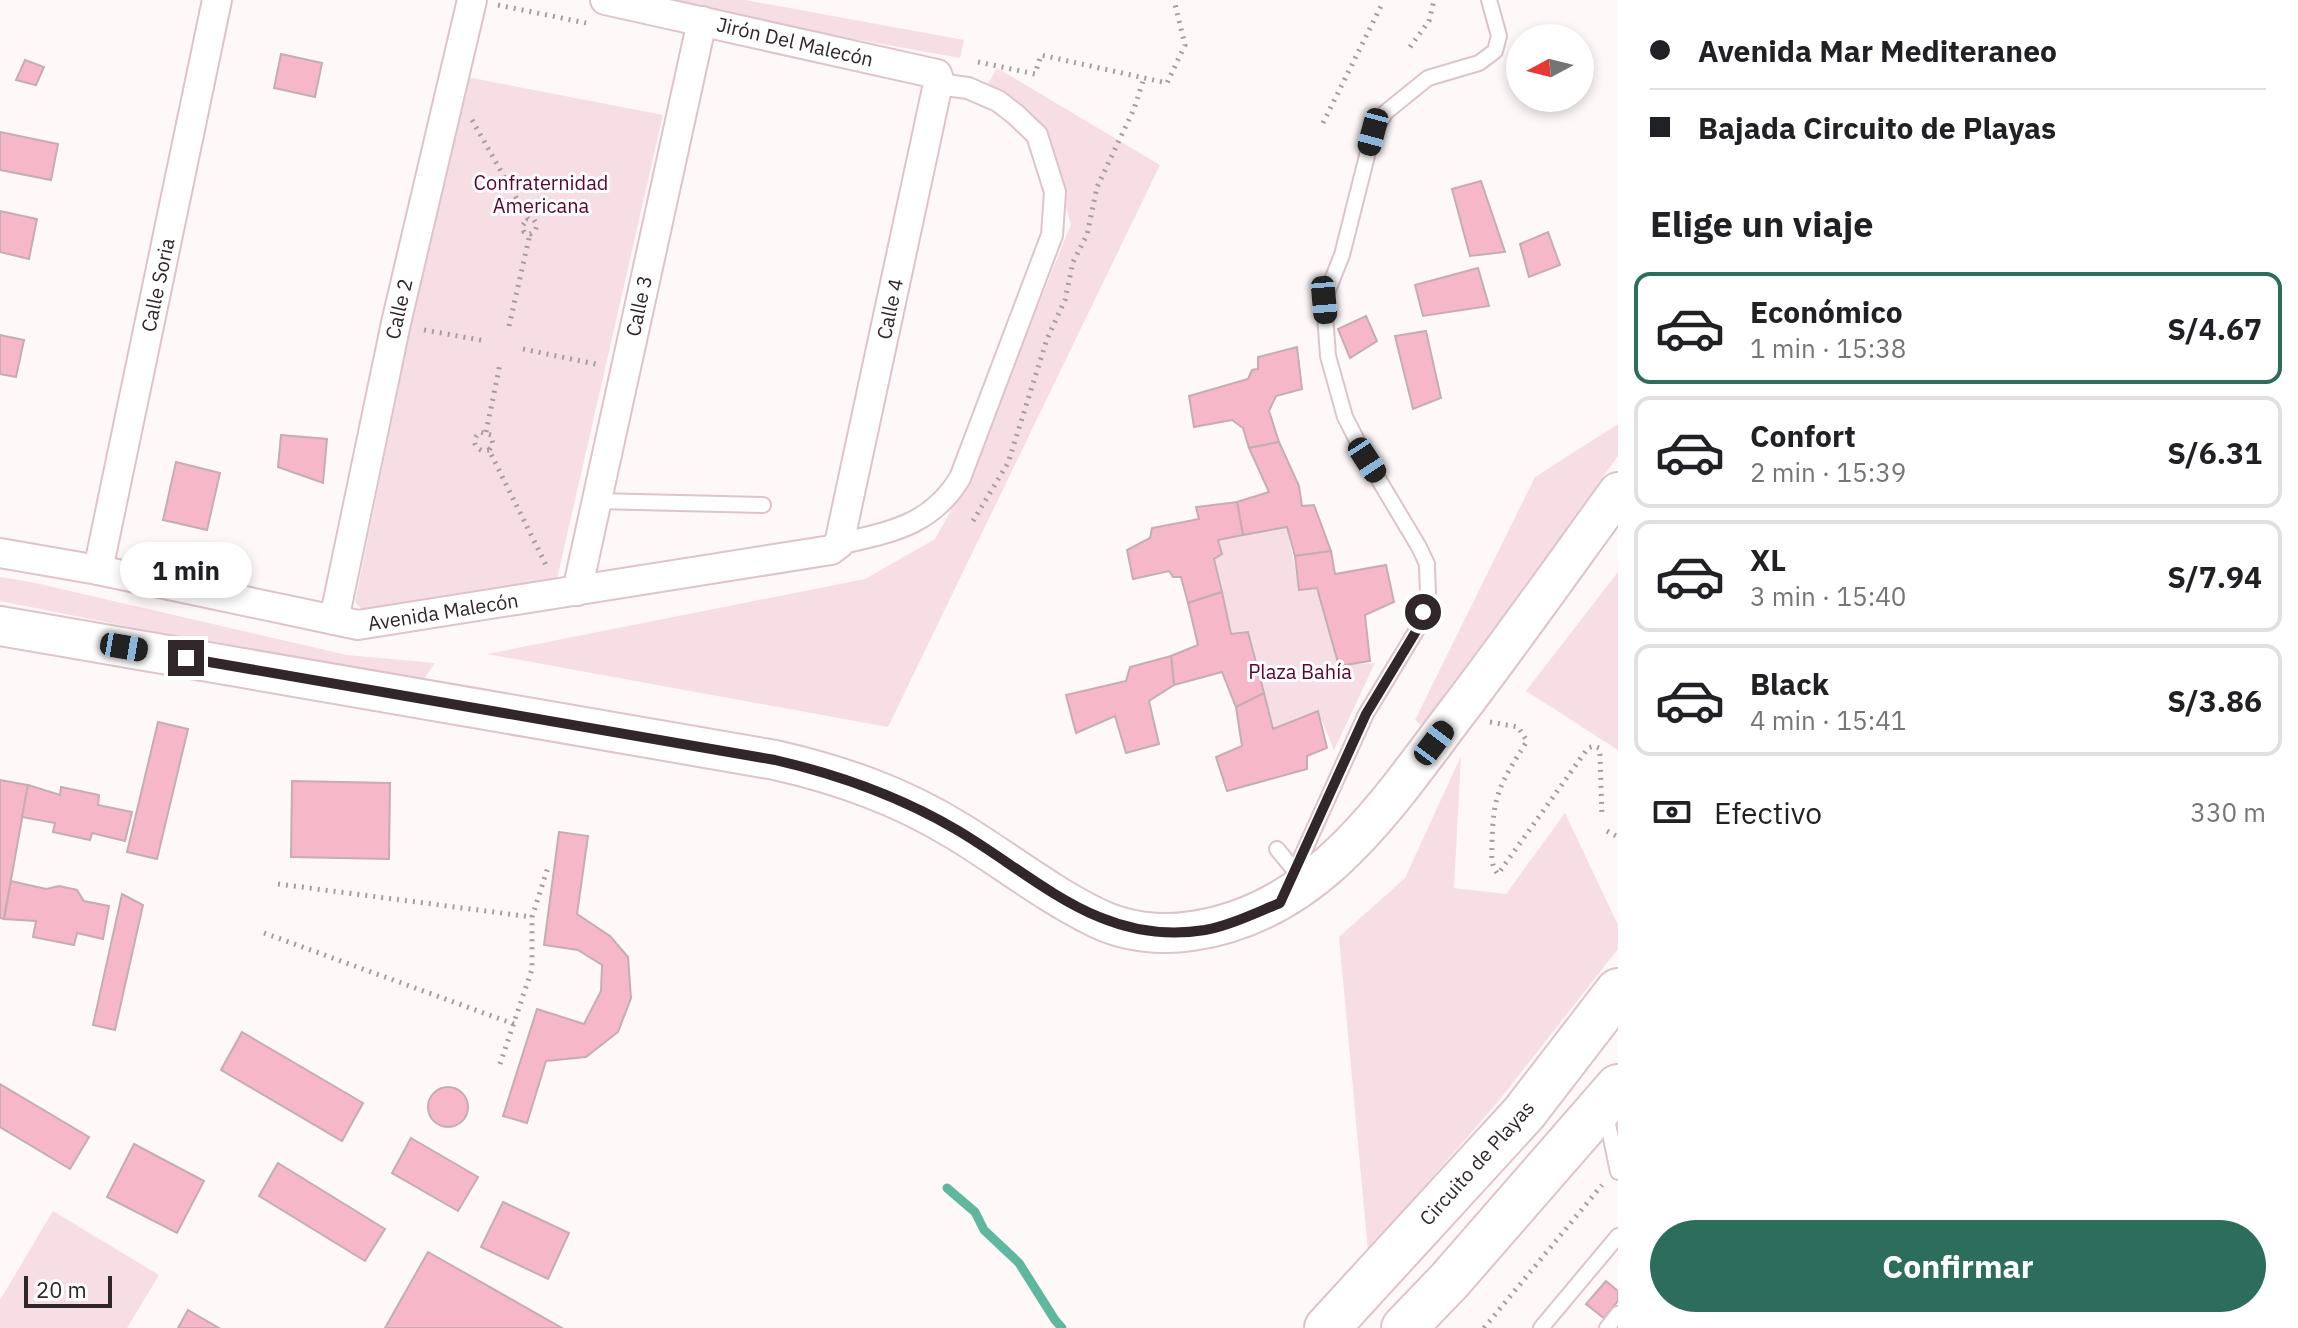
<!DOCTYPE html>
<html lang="es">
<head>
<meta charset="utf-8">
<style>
  body { margin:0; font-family:"IBM Plex Sans",sans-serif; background:#f2f2f2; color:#202124; height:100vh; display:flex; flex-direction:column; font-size:30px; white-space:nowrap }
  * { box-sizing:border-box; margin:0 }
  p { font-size:26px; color:#757577 }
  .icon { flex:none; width:44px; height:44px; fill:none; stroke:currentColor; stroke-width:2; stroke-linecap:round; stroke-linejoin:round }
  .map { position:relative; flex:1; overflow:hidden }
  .side { display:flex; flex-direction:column; background:#fff; width:680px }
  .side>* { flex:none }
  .hud { display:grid; align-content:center; height:176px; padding:0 32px; background:#fff }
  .needle { width:52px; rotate:263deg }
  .tools { position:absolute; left:1506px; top:24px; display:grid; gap:16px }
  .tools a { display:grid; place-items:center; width:88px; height:88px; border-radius:50%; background:#fff; box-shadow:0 4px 12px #0003; font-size:40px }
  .scale { position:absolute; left:24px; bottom:20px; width:88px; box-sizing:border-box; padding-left:8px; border:4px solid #31272a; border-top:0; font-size:22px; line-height:28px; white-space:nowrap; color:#31272a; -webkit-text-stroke:6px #fff; paint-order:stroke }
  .end { position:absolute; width:36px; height:36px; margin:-18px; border:10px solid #31272a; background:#fff; box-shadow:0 0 0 4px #fff }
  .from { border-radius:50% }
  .bubble { position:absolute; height:56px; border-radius:28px; background:#fff; box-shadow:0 4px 12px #0003; font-size:26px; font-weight:800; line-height:56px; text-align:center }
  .car { position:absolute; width:24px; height:48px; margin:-24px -12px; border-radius:10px; box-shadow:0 0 6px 2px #0007; background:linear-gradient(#222 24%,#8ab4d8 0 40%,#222 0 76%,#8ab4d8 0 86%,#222 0) }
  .hud b { display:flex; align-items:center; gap:28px; height:76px; font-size:30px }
  .hud b+b { border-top:2px solid #e0e0e0 }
  .hud i { width:20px; height:20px; background:#202124 }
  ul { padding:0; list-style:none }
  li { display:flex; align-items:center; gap:24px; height:112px; margin:0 16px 12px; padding:0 16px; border:4px solid #e0e0e0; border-radius:16px }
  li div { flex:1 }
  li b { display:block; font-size:30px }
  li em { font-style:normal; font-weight:800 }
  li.selected { border-color:#2d6d5c }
  li>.icon { width:72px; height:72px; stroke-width:1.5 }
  h2 { padding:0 32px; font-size:36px; line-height:96px }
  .pay { display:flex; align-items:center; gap:20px; height:88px; padding:0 32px; font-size:30px }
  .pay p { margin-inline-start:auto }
  .primary-button { display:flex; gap:16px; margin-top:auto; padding:16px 32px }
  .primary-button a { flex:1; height:92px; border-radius:48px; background:#2d6d5c; color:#fff; font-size:32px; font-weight:800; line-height:92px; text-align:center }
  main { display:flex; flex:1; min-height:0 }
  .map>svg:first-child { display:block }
  .green { fill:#f7dee5 }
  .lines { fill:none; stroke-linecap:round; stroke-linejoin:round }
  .stream { stroke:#5eb79e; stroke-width:9 }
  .building { fill:#f6b7c9; stroke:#c6acb3; stroke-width:2 }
  .service-casing { stroke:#dec3ca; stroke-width:18 }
  .pedestrian-casing { stroke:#dec3ca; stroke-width:24 }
  .minor-casing { stroke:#dec3ca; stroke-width:32 }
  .secondary-casing { stroke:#dec3ca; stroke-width:42 }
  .trunk-casing { stroke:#dec3ca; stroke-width:48 }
  .path { stroke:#a59ea0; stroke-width:5; stroke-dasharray:2 6; stroke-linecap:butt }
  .service { stroke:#fff; stroke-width:14 }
  .pedestrian { stroke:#fff; stroke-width:20 }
  .minor { stroke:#fff; stroke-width:28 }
  .secondary { stroke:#fff; stroke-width:38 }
  .trunk { stroke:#fff; stroke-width:44 }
  .route { stroke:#31272a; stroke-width:10 }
  .labels { text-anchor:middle; stroke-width:6; stroke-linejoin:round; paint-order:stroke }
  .street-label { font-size:20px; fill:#31272a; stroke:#fff }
  .park-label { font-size:20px; fill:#5e022e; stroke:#fff }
</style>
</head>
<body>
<main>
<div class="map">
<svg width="1618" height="1328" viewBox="0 0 1618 1328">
  <rect width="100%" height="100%" fill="#fef8f9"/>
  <g class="green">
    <polygon points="667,0 745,0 964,40 960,58 776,25"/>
    <polygon points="997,68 1160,165 888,727 487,654 865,579 935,539 968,480 1071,224 1041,126 1014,101 987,85"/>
    <polygon points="462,76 663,115 557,579 364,612 355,602"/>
    <polygon points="1618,424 1618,456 1424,728 1415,720 1535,477"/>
    <polygon points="1287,527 1299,590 1317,588 1339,665 1375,663 1334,750 1318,711 1273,729 1249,633 1231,634 1214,559 1221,554 1218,540"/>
    <polygon points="1618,572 1618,750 1526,691"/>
    <polygon points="0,577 31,582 347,655 435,663 420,685 0,601"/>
    <polygon points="1461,756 1454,888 1506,894 1565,813 1618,925 1618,949 1497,1103 1368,1251 1339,937 1405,878"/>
    <polygon points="53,1211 159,1275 127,1328 0,1328 0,1300"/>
  </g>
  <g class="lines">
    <polyline class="stream" points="947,1188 975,1212 984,1230 1019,1263 1055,1320 1062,1328"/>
  </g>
  <g class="building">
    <polygon points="281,54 322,63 315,97 274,88"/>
    <polygon points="25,60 44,67 36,85 16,80"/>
    <polygon points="0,132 58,144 51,180 0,170"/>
    <polygon points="1481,181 1505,252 1470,256 1452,189"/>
    <polygon points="0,211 37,219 29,259 0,252"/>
    <polygon points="1548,232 1560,265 1529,277 1520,244"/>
    <polygon points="1478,268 1489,306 1423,316 1415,285"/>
    <polygon points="1366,316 1377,341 1350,358 1338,329"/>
    <polygon points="1426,331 1441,398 1413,409 1395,336"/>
    <polygon points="0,335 24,340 16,377 0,374"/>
    <polygon points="1297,347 1302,389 1276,396 1269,411 1279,442 1249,448 1243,428 1232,420 1194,427 1189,396 1248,379 1252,370 1258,369 1258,357"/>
    <polygon points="281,435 327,439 323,483 278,467"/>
    <polygon points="1279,442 1299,486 1302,506 1314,505 1331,551 1295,556 1287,527 1243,535 1237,502 1269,492 1249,448"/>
    <polygon points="176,462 220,473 207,530 163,520"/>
    <polygon points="1237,502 1243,535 1218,540 1222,554 1214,559 1222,592 1188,603 1181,577 1173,577 1169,571 1133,579 1127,550 1150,538 1152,528 1199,519 1196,507"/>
    <polygon points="1331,551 1335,574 1386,565 1394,602 1365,615 1370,661 1339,666 1317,588 1299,590 1295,556"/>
    <polygon points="1222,592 1231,634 1248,632 1264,693 1236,707 1222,672 1174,685 1171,656 1198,645 1188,603"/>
    <polygon points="1171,656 1174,685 1149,701 1159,744 1126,753 1115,716 1076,733 1066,695 1126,681 1130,667"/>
    <polygon points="1264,693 1273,729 1318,711 1327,748 1307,756 1307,769 1227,791 1216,757 1242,746 1236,707"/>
    <polygon points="158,722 188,729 157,859 127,852"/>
    <polygon points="0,780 28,785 4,919 0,918"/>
    <polygon points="292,781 390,783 389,859 291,857"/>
    <polygon points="28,785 60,795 61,787 99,795 98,805 132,812 125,841 92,833 90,840 53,832 55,823 22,817"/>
    <polygon points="559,832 588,836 577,914 610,936 628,957 631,998 618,1032 586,1057 546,1061 527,1123 503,1116 537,1009 584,1024 601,991 602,965 578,950 544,945"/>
    <polygon points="11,881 46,889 59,886 77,890 84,901 109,906 103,939 77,933 74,945 33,937 36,921 4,919"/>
    <polygon points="122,894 143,905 115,1030 93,1025"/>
    <polygon points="242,1032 363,1103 342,1141 221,1070"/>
    <polygon points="0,1084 89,1137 70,1169 0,1127"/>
    <circle cx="448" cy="1107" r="20"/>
    <polygon points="411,1138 478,1177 458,1211 392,1173"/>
    <polygon points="134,1144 204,1181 177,1233 107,1197"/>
    <polygon points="278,1163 385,1229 365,1261 259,1196"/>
    <polygon points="503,1202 569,1233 548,1279 481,1247"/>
    <polygon points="428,1252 562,1328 385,1328"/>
    <polygon points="1606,1281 1618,1291 1618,1301 1604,1318 1586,1304"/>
    <polygon points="188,1310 219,1328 178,1328"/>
  </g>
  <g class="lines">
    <defs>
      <g id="service">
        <polyline points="597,501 763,505"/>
        <polyline points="1277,849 1295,871"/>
        <polyline points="1291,880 1366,714 1418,628 1428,595 1427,564 1419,547 1367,460 1345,417 1328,356 1324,300 1342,255 1373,132 1386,112 1428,78 1479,63 1495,51 1499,36 1489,0"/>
        <polyline points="1606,1114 1618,1172"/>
        <polyline points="1541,1328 1618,1236"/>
        <polyline points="1607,1328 1618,1314"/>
      </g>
      <path id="pedestrian" d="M839,544C890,532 931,526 960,478L1052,235L1055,192L1037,135L1015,114L998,101L968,88L938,84"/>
      <g id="minor">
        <polyline points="0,553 98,570 358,625 831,550 839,544 939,79 937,74 605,0"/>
        <polyline points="98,570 217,0"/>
        <polyline points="577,591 702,21"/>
        <polyline points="334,620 396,323 472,0"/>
      </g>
      <path id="secondary" d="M0,626L775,760C841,775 901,796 959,832C1005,860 1049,895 1097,918C1125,932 1161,936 1192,931C1320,913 1389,801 1461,707C1515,636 1566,564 1618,492"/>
      <g id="trunk">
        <polyline points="1327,1328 1524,1113 1618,991"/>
        <polyline points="1404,1328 1450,1280 1618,1087"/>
      </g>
    </defs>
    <use href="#service" class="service-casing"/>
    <use href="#pedestrian" class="pedestrian-casing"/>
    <use href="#minor" class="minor-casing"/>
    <use href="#secondary" class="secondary-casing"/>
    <use href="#trunk" class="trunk-casing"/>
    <g class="path">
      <polyline points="498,5 586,23"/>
      <polyline points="1410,47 1429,21 1434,0"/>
      <polyline points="978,62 1035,74 1041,55 1167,83 1185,45 1174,0"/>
      <polyline points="472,120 528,219 534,220 537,225 535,231 530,234 524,232 522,226 528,219"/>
      <polyline points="1323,123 1381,6 1382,1"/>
      <polyline points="509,326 530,234"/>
      <polyline points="424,330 486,341"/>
      <polyline points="523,349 600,365"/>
      <polyline points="486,432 500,364"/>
      <path d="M489,450L483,451C473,447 472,439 480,432L491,435L493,445L489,450L548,569"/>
      <polyline points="973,521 1008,463 1047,339 1065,300 1073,262 1087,235 1097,187 1134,109 1144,78"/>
      <path d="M1490,722L1518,727L1527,741C1501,783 1493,792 1492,843C1492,856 1490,864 1498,874L1588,748L1594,746L1599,748L1600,755L1602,817"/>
      <polyline points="1607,831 1618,837"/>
      <polyline points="278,884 532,917"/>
      <polyline points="264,933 514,1024"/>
      <polyline points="500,1064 532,969 532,917 549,864"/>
      <polyline points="1484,1328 1602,1185"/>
    </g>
    <use href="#service" class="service"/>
    <use href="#pedestrian" class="pedestrian"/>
    <use href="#minor" class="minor"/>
    <use href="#secondary" class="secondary"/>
    <use href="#trunk" class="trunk"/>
  </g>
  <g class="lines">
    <path class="route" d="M186,658L775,760C840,775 899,796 957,830C1038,878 1102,947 1205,930C1231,925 1255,913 1280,903L1366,714L1418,628L1423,612"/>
  </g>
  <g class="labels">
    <g class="street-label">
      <text transform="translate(795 42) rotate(13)" y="7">Jirón Del Malecón</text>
      <text transform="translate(158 285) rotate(-78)" y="7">Calle Soria</text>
      <text transform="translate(639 306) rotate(-78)" y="7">Calle 3</text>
      <text transform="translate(399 309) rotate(-77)" y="7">Calle 2</text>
      <text transform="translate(890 309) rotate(-78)" y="7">Calle 4</text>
      <text transform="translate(443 612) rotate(-9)" y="7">Avenida Malecón</text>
      <text transform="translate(1477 1163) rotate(-48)" y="7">Circuito de Playas</text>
    </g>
    <g class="park-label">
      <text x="541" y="190">Confraternidad<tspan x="541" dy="23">Americana</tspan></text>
      <text x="1300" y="679">Plaza Bahía</text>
    </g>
  </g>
</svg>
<div class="tools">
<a><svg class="needle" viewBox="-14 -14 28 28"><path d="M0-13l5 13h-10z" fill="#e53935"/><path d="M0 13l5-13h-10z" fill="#757577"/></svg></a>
</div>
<div class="scale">20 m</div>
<i class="end from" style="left:1423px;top:612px"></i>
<i class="end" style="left:186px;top:658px"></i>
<div class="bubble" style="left:120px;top:542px;width:132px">1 min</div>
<i class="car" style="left:1373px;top:132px;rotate:195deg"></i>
<i class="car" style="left:1324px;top:300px;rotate:175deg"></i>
<i class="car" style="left:1367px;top:460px;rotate:147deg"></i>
<i class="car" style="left:124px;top:647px;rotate:100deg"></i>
<i class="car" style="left:1434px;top:743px;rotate:37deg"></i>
</div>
<section class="side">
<div class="hud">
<b><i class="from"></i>Avenida Mar Mediteraneo</b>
<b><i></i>Bajada Circuito de Playas</b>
</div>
<h2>Elige un viaje</h2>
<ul>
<li class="selected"><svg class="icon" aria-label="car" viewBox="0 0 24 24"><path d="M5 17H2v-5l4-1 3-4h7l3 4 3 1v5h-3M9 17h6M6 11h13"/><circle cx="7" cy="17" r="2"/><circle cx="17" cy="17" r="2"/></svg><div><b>Económico</b><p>1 min · 15:38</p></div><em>S/4.67</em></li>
<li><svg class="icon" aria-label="car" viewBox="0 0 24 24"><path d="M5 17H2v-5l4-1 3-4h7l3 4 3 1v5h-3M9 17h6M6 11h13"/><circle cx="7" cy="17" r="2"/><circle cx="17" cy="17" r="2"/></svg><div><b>Confort</b><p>2 min · 15:39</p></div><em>S/6.31</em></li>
<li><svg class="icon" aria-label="car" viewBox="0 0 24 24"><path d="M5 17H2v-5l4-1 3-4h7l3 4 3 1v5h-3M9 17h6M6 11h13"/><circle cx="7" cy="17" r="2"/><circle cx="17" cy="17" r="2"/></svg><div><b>XL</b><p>3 min · 15:40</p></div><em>S/7.94</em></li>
<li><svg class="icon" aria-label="car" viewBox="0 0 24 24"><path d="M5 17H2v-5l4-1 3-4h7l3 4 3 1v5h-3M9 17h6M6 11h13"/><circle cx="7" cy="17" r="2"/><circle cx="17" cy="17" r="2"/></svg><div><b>Black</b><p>4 min · 15:41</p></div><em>S/3.86</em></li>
</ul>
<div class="pay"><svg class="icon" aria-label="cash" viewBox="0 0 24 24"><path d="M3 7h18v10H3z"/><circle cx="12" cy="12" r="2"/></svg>Efectivo<p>330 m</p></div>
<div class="primary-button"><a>Confirmar</a></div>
</section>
</main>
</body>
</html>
